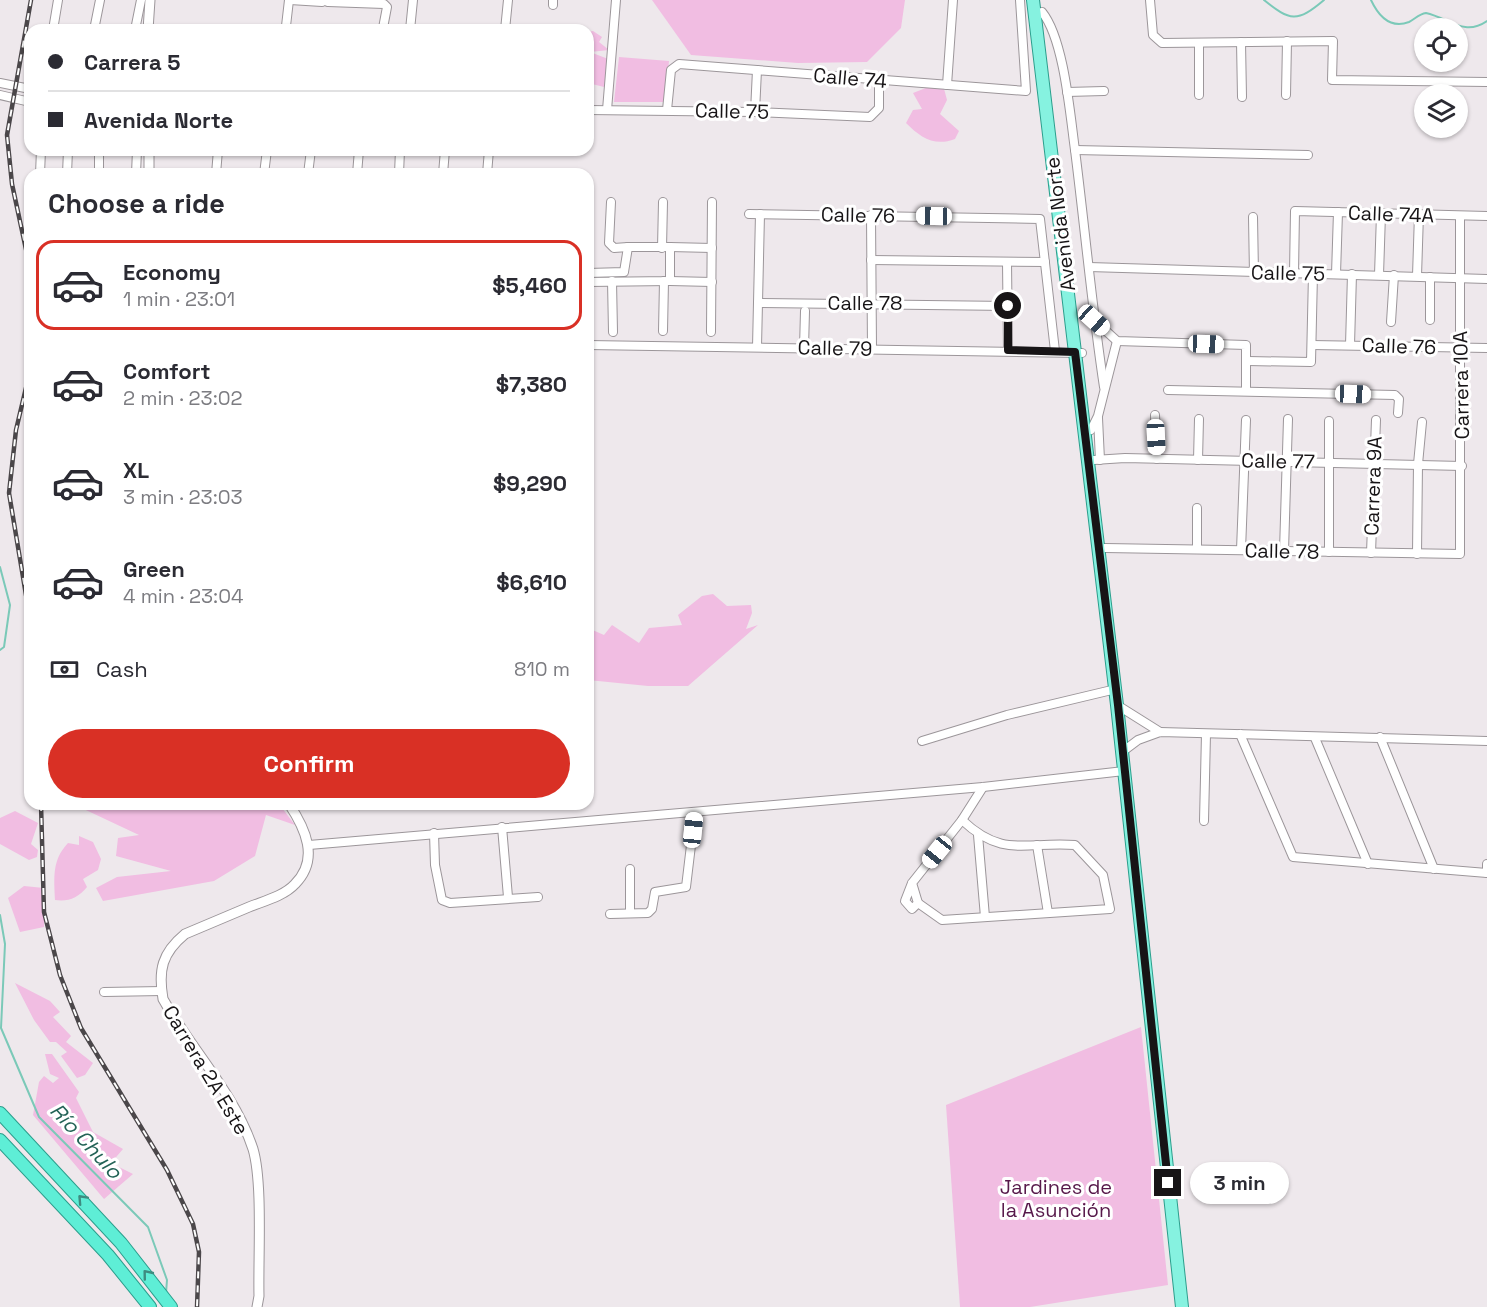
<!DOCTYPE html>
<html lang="en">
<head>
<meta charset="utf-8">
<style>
  body { margin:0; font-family:"Space Grotesk",sans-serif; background:#f7f7f7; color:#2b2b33; height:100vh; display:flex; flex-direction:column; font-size:22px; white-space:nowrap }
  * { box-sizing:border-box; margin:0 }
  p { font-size:20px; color:#7c7c81 }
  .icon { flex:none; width:33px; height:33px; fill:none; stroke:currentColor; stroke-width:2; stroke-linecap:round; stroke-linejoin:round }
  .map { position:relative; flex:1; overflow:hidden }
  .sheet { position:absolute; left:24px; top:168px; width:570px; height:642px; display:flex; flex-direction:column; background:#fff; border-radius:18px; box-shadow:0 2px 4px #0004 }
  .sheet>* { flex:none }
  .top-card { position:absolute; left:24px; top:24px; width:570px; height:132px; border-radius:18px; box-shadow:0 2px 4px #0004; display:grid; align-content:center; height:132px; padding:0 24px; background:#fff }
  .tools { position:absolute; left:1414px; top:18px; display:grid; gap:12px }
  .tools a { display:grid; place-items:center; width:54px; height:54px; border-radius:50%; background:#fff; box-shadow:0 2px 4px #0004; font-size:30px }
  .end { position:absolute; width:27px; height:27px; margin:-14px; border:8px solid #171416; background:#fff; box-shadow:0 0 0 3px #fff }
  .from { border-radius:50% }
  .bubble { position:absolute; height:42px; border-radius:21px; background:#fff; box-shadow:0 2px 4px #0004; font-size:20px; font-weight:700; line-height:42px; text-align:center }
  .car { position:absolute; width:18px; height:36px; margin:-18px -9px; border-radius:8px; box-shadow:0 0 4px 2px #0007; background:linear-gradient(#fff 24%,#345 0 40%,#fff 0 76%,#345 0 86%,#fff 0) }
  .top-card b { display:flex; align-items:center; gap:21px; height:57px; font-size:22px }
  .top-card b+b { border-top:2px solid #e1e1e2 }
  .top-card i { width:15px; height:15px; background:#2b2b33 }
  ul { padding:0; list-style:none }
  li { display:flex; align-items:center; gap:18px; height:90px; margin:0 12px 9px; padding:0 12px; border:3px solid transparent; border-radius:18px }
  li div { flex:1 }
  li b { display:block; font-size:22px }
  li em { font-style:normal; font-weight:700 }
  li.selected { border-color:#d93025 }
  li>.icon { width:54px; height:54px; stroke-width:1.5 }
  h2 { padding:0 24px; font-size:27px; line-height:72px }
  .pay { display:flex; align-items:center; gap:15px; height:66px; padding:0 24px; font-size:22px }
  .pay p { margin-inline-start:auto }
  .action { display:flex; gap:12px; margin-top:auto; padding:12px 24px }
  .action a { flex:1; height:69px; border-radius:36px; background:#d93025; color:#fff; font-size:24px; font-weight:700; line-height:69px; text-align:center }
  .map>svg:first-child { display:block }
  .green { fill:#f1bde2 }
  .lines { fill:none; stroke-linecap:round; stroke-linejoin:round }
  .stream { stroke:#7bc9b8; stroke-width:2 }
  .minor-casing { stroke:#9c969a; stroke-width:10 }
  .tertiary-casing { stroke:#9c969a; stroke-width:11 }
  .primary-casing { stroke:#2b9e8c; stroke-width:14 }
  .trunk-casing { stroke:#2b9e8c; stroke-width:14 }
  .minor { stroke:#fff; stroke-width:8 }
  .tertiary { stroke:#fff; stroke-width:9 }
  .primary { stroke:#86f2e0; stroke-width:12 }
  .trunk { stroke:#5eeed6; stroke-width:12 }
  .rail-casing { stroke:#4b474a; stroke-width:4.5 }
  .rail { stroke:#fff; stroke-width:2; stroke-dasharray:7; stroke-linecap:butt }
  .oneway { stroke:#3e8c80 }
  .route { stroke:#171416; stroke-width:8 }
  .labels { text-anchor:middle; stroke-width:6; stroke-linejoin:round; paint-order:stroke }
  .street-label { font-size:20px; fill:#171416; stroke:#fff }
  .park-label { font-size:20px; fill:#57184a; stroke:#fff }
  .water-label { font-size:21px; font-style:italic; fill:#246357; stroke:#fff }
</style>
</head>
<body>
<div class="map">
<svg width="1487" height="1307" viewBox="0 0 1487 1307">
  <rect width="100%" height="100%" fill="#eee8ec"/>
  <g class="green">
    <polygon points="652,0 905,0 901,28 867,62 798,63 691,55"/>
    <polygon points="593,31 602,37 599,42 609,50 590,52 616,62 612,89 588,83 588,32"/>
    <polygon points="619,57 669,61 665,102 614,102"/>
    <path d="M943,85L947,100L940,114L959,131L955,139C934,147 920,137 906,123L913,110L922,109L913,93L931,86Z"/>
    <polygon points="713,594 727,606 751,605 752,613 746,629 758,625 688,686 648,686 588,680 588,662 593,666 588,660 588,628 604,635 612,625 639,643 649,628 682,625 678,615 702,596"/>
    <polygon points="73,804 279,804 295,825 266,815 255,856 214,881 103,901 96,888 117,877 171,871 116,856 118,838 139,835"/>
    <polygon points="15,811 38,823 31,844 38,850 37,857 29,860 0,844 0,818"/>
    <path d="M79,836L93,842L101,859L98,870L83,879L87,887C78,898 68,902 55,900C54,877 52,860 68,843L79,845Z"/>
    <polygon points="24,886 44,888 44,927 20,932 8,898"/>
    <polygon points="15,983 50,1001 60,1012 53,1017 71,1036 66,1042 93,1063 85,1075 77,1078 61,1056 67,1052 56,1042 50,1042 34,1020"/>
    <polygon points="1141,1027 1168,1285 1030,1307 960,1307 946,1105"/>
    <polygon points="45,1054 52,1054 79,1092 76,1098 93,1132 123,1149 111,1163 133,1174 104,1199 33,1115 39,1082 44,1076 53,1083 59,1078 50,1074"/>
  </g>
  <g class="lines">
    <g class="stream">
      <path d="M1264,0C1290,21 1297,23 1324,0"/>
      <path d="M1371,0C1378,15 1390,29 1409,22C1415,19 1419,14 1426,13C1449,18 1464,37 1487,21"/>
      <polyline points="0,567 10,605 4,647 0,650"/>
      <polyline points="0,915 5,944 1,1028 39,1117 148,1227 167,1280 166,1293"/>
    </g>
    <defs>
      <g id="minor">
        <polyline points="290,0 322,2"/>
        <polyline points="323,0 328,2 384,4 387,7 383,28 380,30"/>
        <polyline points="1150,0 1153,35 1162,43 1333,41 1332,80 1487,82"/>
        <polyline points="553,5 553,0"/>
        <path d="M1042,12C1064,39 1070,114 1075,150C1085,229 1092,308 1104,387"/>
        <polyline points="286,26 289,0"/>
        <polyline points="53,30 58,0"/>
        <polyline points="94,30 100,0"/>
        <polyline points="135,30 141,0"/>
        <polyline points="354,30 359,30"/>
        <polyline points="410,30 413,0"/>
        <polyline points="505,30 508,0"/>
        <polyline points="1241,42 1242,97"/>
        <polyline points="0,83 30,89"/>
        <polyline points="947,85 953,0"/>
        <polyline points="1067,92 1104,91"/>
        <polyline points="0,95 30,102"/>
        <polyline points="1199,95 1199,43"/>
        <polyline points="1286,95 1287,41"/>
        <polyline points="588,110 755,112 870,117 879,108 879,81"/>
        <polyline points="607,110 616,0"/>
        <polyline points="667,110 671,70 679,64 1026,91 1020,0"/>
        <polyline points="755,112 757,70"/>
        <polyline points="1075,150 1308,155"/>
        <polyline points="40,174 41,150"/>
        <polyline points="67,174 68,150"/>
        <polyline points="99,174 99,150"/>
        <polyline points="136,174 137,150"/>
        <polyline points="216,174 218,150"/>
        <polyline points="264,174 267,150"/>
        <polyline points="308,174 311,150"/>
        <polyline points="357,174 359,150"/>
        <polyline points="399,174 400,150"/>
        <polyline points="443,174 445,150"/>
        <polyline points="487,174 489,150"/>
        <polyline points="611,202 609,243 614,248 628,247"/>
        <polyline points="749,214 1040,219 1055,351"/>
        <polyline points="871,215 872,349"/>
        <polyline points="1253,217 1254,274"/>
        <polyline points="670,247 712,248"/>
        <polyline points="662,248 663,202"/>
        <polyline points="871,260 1045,262"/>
        <polyline points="1007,262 1008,350"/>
        <polyline points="1089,267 1487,279"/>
        <polyline points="588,273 624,272 628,247 670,247 670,281 588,282"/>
        <polyline points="1294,273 1295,211 1487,216"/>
        <polyline points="1336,274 1338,212"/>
        <polyline points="1379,275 1381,214"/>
        <polyline points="1417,276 1419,214"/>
        <polyline points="612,281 613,332"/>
        <polyline points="670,281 712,282"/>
        <polyline points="758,303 1009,306"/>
        <polyline points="1094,320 1117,341 1246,345 1246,391"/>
        <polyline points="1430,320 1430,277"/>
        <polyline points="1391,322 1394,275"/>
        <polyline points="663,331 664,281"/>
        <polyline points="711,332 712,202"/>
        <polyline points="588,345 1082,353"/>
        <polyline points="1312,345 1487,348"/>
        <polyline points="1350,345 1352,274"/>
        <polyline points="757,347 760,214"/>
        <polyline points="804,348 805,311"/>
        <polyline points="1248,361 1311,362 1313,274"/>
        <polyline points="1168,390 1395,395 1399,399 1398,413"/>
        <polyline points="1155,415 1157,459"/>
        <polyline points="1098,418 1100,460"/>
        <polyline points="1329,421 1329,552"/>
        <polyline points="1091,430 1098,416 1117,341"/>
        <polyline points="1094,460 1125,458 1462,466"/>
        <polyline points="1198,460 1199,419"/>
        <polyline points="1197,508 1197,549"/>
        <polyline points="1105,548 1460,554 1460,216"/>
        <polyline points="1241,550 1246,420"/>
        <polyline points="1284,551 1288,419"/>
        <polyline points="1371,553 1376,420"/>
        <polyline points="1417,554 1418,464 1422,422"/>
        <polyline points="1117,705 1160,732"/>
        <polyline points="1240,734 1293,857 1487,873"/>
        <polyline points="1380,737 1434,869"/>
        <polyline points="1315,738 1368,864"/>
        <polyline points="922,741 1007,715 1116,689"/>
        <polyline points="1122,752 1138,740 1160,732 1487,741"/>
        <polyline points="1204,821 1206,734"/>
        <polyline points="502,827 508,897"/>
        <polyline points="434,833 435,865 442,900 450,903 538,897"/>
        <polyline points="978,835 985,917"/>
        <polyline points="309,845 983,787 1124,771"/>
        <polyline points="1037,845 1048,913"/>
        <polyline points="630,869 630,913"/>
        <polyline points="1487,873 1487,864"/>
        <polyline points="912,883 918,903 912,909 905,901 912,883 962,820 983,787"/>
        <path d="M918,903L942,920L1110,909L1103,875L1075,845C1027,841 1003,859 962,820"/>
        <polyline points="610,914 648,913 652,909 655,892 686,887 695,812"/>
        <polyline points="104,992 162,991"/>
      </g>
      <g id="tertiary">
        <polyline points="148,30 150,0"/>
        <polyline points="149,150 149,174"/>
        <path d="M257,1307L259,1296C258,1258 263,1183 253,1149C235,1094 191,1049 163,999C158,970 162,953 185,934C206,925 228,916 249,907C264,901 284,896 295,884C320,859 305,828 289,804"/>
      </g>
      <polyline id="primary" points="1033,0 1117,705 1182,1307"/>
      <g id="trunk">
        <polyline points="0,1113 121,1243 171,1307"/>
        <polyline points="0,1140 108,1255 150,1307"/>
      </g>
    </defs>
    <use href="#minor" class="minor-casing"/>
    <use href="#tertiary" class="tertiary-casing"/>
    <use href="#primary" class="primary-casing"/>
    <use href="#trunk" class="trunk-casing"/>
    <use href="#minor" class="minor"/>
    <use href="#tertiary" class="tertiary"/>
    <use href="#primary" class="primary"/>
    <use href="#trunk" class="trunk"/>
    <defs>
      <g id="rail">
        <polyline points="30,268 12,184 7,135 31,0"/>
        <polyline points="30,371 16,430 9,493 30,619"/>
        <polyline points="41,804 44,912 60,975 81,1028 167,1170 193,1224 199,1252 197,1307"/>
      </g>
    </defs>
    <use href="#rail" class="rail-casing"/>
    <use href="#rail" class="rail"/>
  </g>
  <defs><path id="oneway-chevron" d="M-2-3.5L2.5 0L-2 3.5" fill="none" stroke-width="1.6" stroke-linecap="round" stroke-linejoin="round" transform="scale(1.5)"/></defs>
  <g class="oneway">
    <use href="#oneway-chevron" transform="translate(82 1199) rotate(-133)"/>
    <use href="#oneway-chevron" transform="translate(147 1274) rotate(-129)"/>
  </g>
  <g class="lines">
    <polyline class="route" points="1008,306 1008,350 1075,352 1118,705 1168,1183"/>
  </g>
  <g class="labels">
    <g class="street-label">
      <text transform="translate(850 78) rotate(5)" y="7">Calle 74</text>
      <text transform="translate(732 111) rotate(1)" y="7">Calle 75</text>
      <text transform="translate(1391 214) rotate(2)" y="7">Calle 74A</text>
      <text transform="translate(858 215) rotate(1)" y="7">Calle 76</text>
      <text transform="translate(1060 224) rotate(-97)" y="7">Avenida Norte</text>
      <text transform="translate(1288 273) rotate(1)" y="7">Calle 75</text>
      <text x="865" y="310">Calle 78</text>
      <text transform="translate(1399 346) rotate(2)" y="7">Calle 76</text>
      <text transform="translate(835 348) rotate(1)" y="7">Calle 79</text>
      <text transform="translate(1461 385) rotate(-91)" y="7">Carrera 10A</text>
      <text transform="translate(1278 461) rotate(1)" y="7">Calle 77</text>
      <text transform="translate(1373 486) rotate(-88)" y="7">Carrera 9A</text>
      <text transform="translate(1282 551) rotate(1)" y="7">Calle 78</text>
      <text transform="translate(206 1070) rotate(59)" y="7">Carrera 2A Este</text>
    </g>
    <g class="park-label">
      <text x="1056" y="1194">Jardines de<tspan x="1056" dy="23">la Asunción</tspan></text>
    </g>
    <g class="water-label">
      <text transform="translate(86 1141) rotate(47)" y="7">Río Chulo</text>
    </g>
  </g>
</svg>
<div class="tools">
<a><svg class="icon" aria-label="locate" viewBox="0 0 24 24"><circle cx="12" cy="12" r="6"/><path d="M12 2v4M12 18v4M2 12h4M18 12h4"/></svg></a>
<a><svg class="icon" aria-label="layers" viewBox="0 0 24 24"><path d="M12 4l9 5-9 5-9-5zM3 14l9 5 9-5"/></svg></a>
</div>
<i class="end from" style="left:1008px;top:306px"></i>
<i class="end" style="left:1168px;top:1183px"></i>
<div class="bubble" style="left:1190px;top:1162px;width:99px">3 min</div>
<i class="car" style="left:934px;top:216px;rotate:271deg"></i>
<i class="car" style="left:1094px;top:320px;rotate:132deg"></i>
<i class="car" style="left:1206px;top:344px;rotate:92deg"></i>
<i class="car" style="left:1353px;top:394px;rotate:92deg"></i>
<i class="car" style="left:1156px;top:437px;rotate:177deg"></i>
<i class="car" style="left:693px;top:830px;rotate:6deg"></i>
<i class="car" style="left:937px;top:852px;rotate:219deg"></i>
<div class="top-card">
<b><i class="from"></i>Carrera 5</b>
<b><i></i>Avenida Norte</b>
</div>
<section class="sheet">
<h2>Choose a ride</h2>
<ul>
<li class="selected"><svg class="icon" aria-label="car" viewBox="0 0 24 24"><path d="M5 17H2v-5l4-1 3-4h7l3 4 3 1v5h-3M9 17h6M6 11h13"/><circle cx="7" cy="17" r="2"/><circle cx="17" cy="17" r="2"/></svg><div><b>Economy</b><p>1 min · 23:01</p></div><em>$5,460</em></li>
<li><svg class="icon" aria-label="car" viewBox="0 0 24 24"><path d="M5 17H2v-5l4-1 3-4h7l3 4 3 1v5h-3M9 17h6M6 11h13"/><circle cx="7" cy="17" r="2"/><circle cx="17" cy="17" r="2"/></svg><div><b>Comfort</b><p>2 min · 23:02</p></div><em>$7,380</em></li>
<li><svg class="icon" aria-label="car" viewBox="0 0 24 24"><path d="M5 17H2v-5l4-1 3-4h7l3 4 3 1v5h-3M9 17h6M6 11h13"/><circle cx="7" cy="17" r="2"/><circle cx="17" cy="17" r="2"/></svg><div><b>XL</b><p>3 min · 23:03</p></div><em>$9,290</em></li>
<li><svg class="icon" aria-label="car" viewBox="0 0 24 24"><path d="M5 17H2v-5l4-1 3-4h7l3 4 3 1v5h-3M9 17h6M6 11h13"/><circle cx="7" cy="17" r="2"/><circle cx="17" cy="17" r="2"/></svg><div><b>Green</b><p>4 min · 23:04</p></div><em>$6,610</em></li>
</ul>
<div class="pay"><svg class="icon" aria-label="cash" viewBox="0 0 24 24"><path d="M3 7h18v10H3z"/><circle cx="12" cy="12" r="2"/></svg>Cash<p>810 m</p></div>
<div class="action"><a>Confirm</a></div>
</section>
</div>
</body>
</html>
